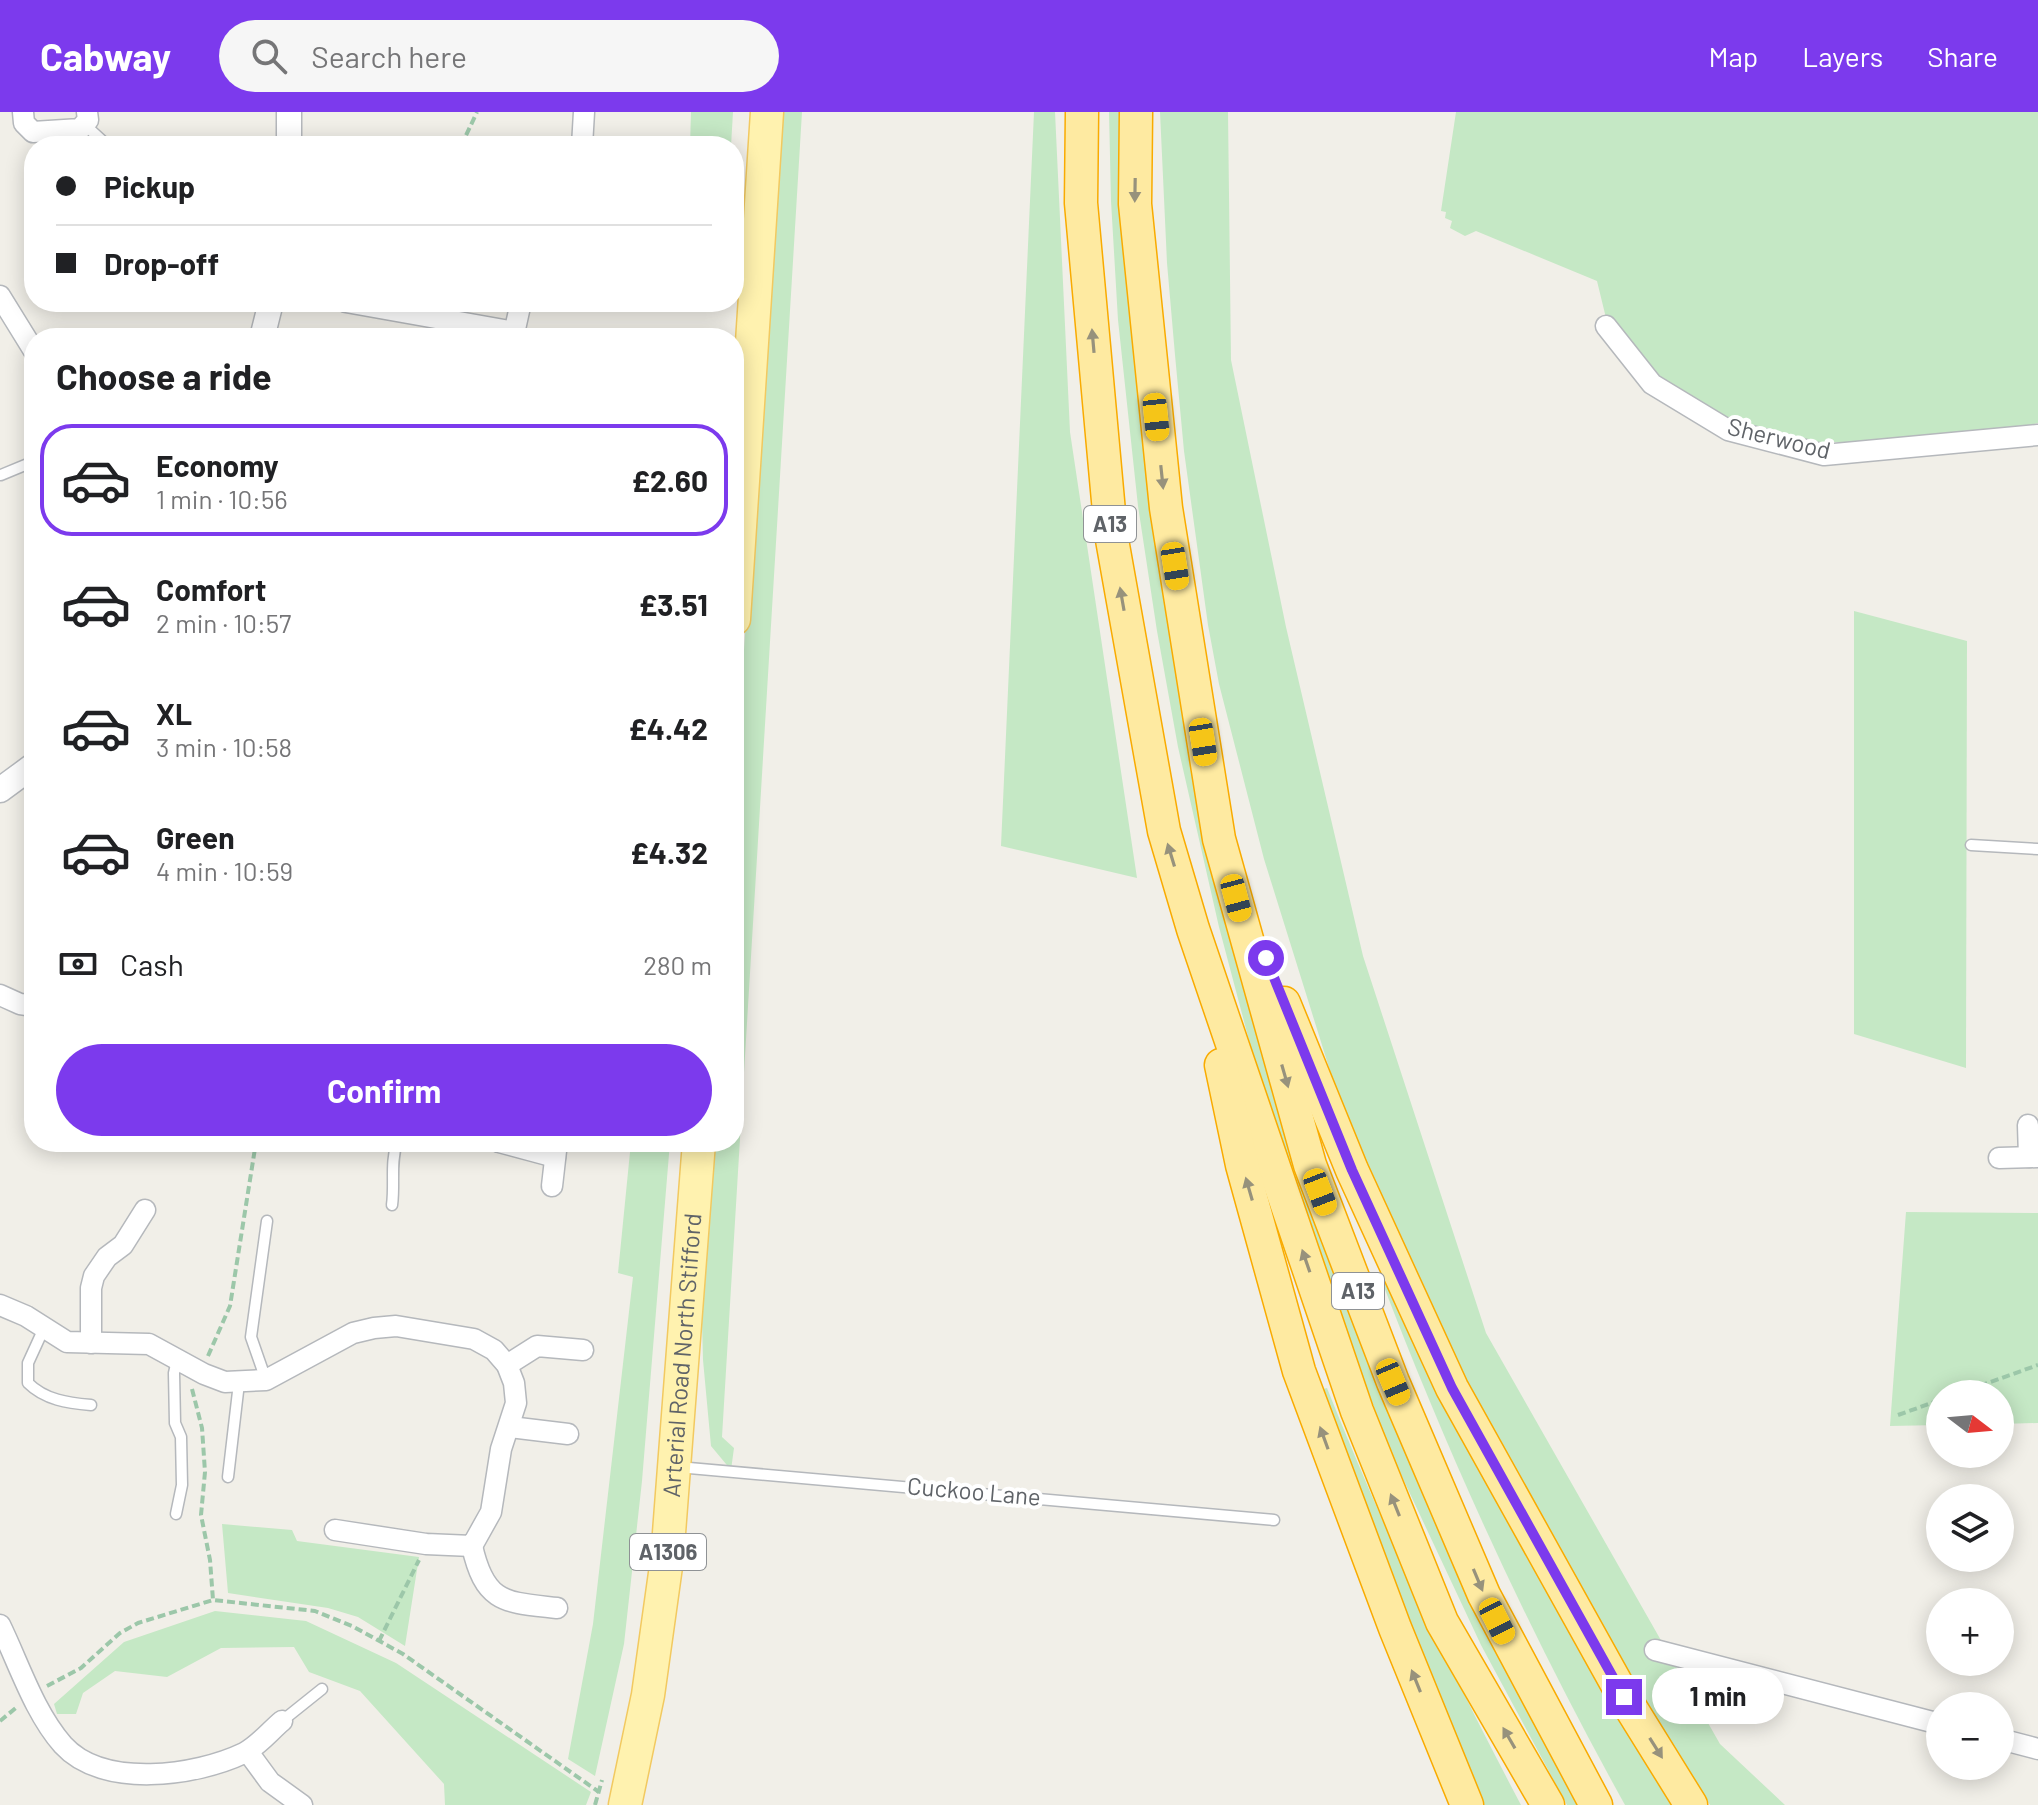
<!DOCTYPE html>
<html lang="en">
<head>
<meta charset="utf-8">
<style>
  body { margin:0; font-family:Barlow,sans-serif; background:#f6f6f6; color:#202124; height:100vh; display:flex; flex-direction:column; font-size:30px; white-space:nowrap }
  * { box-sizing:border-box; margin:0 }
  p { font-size:26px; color:#757577 }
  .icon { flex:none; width:44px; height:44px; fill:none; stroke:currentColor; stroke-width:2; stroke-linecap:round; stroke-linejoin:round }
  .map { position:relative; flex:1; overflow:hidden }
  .drawer { position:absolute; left:24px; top:216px; width:720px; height:824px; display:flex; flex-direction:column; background:#fff; border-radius:32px; box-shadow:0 4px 20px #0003 }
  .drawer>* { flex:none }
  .hud { position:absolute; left:24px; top:24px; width:720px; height:176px; border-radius:32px; box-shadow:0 4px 20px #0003; display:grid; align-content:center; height:176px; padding:0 32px; background:#fff }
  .needle { width:52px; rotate:106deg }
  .tools { position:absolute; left:1926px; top:1268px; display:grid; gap:16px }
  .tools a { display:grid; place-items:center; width:88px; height:88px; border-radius:50%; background:#fff; box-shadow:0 4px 20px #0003; font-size:40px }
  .end { position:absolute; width:36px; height:36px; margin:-18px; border:10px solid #7c3aed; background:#fff; box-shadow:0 0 0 4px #fff }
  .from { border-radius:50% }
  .bubble { position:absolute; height:56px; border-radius:28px; background:#fff; box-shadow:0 4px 20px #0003; font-size:26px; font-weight:700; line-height:56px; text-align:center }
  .car { position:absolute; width:24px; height:48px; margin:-24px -12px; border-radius:10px; box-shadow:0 0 6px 2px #0007; background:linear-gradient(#f5c518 24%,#345 0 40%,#f5c518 0 76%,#345 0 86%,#f5c518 0) }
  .hud b { display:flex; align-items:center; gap:28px; height:76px; font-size:30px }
  .hud b+b { border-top:2px solid #e0e0e0 }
  .hud i { width:20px; height:20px; background:#202124 }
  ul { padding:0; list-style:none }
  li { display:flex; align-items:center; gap:24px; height:112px; margin:0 16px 12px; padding:0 16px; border:4px solid transparent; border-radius:32px }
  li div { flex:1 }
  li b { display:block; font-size:30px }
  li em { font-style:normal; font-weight:700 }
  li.selected { border-color:#7c3aed }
  li>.icon { width:72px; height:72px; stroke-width:1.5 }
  h2 { padding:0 32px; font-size:36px; line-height:96px }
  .pay { display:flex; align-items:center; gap:20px; height:88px; padding:0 32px; font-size:30px }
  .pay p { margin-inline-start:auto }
  .cta { display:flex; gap:16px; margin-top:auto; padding:16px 32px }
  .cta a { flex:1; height:92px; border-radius:48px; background:#7c3aed; color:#fff; font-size:32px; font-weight:700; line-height:92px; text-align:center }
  header { display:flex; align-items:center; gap:48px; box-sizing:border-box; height:112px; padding:0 40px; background:#7c3aed; color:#fff }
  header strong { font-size:38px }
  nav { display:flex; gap:44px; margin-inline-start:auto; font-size:28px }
  .search { width:560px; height:72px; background:#f6f6f6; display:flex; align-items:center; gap:20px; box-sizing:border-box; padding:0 28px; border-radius:44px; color:#757577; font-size:30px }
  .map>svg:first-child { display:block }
  .green { fill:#c5e8c5 }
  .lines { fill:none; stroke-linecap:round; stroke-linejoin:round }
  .service-casing { stroke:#b5b8bc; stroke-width:13 }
  .minor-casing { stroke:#b5b8bc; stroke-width:23 }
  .tertiary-casing { stroke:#b5b8bc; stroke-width:27 }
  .primary-casing { stroke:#f2c960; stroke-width:35 }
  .trunk-casing { stroke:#f9ab00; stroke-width:35 }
  .path { stroke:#9cc7a9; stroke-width:4; stroke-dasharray:8 4; stroke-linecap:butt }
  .service { stroke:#fff; stroke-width:10 }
  .minor { stroke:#fff; stroke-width:20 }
  .tertiary { stroke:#fff; stroke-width:24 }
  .primary { stroke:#fff2af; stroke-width:32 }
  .trunk { stroke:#feeaa1; stroke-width:32 }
  .oneway { fill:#97927c }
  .route { stroke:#7c3aed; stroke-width:10 }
  .labels { text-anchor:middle; stroke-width:8; stroke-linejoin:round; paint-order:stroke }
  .shield { fill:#fff; stroke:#8f9295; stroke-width:2 }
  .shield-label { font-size:22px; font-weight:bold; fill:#5f6368 }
  .street-label { font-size:24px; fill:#5f6368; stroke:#fff }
</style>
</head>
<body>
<header>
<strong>Cabway</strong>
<div class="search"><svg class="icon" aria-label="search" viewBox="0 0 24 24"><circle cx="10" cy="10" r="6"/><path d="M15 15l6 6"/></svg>Search here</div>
<nav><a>Map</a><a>Layers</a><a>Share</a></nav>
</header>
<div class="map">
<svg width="2038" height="1693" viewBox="0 0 2038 1693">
  <rect width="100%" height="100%" fill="#f1efe8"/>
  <g class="green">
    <polygon points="691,0 733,0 731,34 690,34"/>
    <polygon points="781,0 802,0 722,1325 734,1336 731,1358 711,1334 703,1248 701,1173 710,1030 734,1030 734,683"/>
    <polygon points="1034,0 1055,0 1070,320 1137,766 1001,734"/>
    <polygon points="1109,0 1121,0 1121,31 1274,965 1581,1693 1567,1693 1481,1533 1390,1339 1314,1132 1254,947 1219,815 1178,635 1157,519 1138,394 1118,208 1111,89"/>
    <polygon points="1160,0 1228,0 1231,248 1286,515 1363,844 1486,1221 1720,1632 1785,1693 1710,1693 1635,1574 1473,1288 1371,1069 1331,962 1264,747 1219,572 1208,513 1184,339 1175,243 1167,151"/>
    <polygon points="1456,0 2038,0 2038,311 2023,315 1860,330 1793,330 1734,311 1680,281 1644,251 1606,206 1597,169 1476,119 1465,124 1450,116 1452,109 1445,106 1446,100 1441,99"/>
    <polygon points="1854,499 1967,529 1966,956 1854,922"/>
    <polygon points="631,1030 670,1030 642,1369 624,1532 595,1664 568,1647 593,1512 633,1165 618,1161"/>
    <polygon points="1906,1100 2038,1101 2038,1311 2000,1312 2000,1282 1940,1282 1940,1313 1890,1314"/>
    <path d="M1387,1165L1679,1693H1625C1531,1524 1450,1348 1381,1167Z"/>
    <path d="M1327,1276C1384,1419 1449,1557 1521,1693H1478L1319,1278Z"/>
    <polygon points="222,1412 292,1418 297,1429 419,1445 405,1534 358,1505 328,1496 228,1481"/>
    <polygon points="215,1499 306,1509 396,1551 591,1680 586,1693 445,1693 444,1672 360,1579 309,1560 294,1535 221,1536 167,1565 115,1559 83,1581 76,1602 57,1602 54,1592 124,1530"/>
  </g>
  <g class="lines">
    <defs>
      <g id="service">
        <polyline points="85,13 108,34"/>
        <polyline points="289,31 315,34"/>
        <polyline points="649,190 660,190"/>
        <polyline points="1,363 30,351 34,346"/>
        <polyline points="1971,733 2038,737"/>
        <path d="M392,1093C395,1071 390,1052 397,1030"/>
        <path d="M44,1216L28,1251V1271C45,1288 68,1291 91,1293"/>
        <polyline points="266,1268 251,1225 267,1109"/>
        <polyline points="678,1355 1274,1408"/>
        <polyline points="228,1365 239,1271"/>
        <polyline points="176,1402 182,1373 181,1325 175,1311 174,1261 177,1248"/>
        <polyline points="282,1609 322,1577"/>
      </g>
      <g id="minor">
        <polyline points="23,0 24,11 33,20 80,17 88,8 87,0"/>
        <polyline points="582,34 584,0"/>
        <polyline points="0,184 34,239"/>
        <polyline points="346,190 515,220"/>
        <polyline points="1606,214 1652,272 1728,318 1824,343 2038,323"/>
        <polyline points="513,226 521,190"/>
        <polyline points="0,883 20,892 34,894"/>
        <polyline points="2028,1013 2029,1045"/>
        <polyline points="499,1030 555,1045"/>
        <polyline points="1999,1046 2038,1045"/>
        <polyline points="552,1074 557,1030"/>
        <polyline points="0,1193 26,1204 67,1230 149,1232 204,1262 225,1270 266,1268 353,1221 374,1216 396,1214 474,1227 494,1238 507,1253 514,1271 516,1291 501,1337 491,1400 472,1434 426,1432 335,1418"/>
        <polyline points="91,1231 91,1176 94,1164 107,1145 123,1133 145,1098"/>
        <polyline points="507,1253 537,1234 583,1238"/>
        <polyline points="510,1315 568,1322"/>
        <path d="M472,1434C485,1492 505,1490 557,1496"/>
        <path d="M0,1513C19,1552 34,1600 63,1633C103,1677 196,1664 244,1641C258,1634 270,1619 282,1609"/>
        <polyline points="1655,1538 1940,1612"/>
        <polyline points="2000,1627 2038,1637"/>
        <polyline points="248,1640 270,1670 302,1693"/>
      </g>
      <g id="tertiary">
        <polyline points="289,34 289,0"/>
        <polyline points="262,226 271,190"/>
        <polyline points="0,678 34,653"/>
      </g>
      <g id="primary">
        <polyline points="734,507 767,0"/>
        <path id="s1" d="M625,1693L648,1583L667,1447L699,1030"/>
      </g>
      <g id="trunk">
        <polyline points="1082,0 1081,91 1111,422 1164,719 1193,817 1357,1299 1442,1510 1548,1693"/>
        <polyline points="1136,0 1135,92 1166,396 1219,727 1310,1053 1393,1270 1484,1483 1596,1693"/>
        <polyline points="1284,891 1352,1058 1452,1276 1624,1585 1691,1693"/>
        <polyline points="1221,953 1242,1053 1299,1259 1395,1516 1467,1693"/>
      </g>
    </defs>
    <use href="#service" class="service-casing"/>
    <use href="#minor" class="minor-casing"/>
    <use href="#tertiary" class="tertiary-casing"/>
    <use href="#primary" class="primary-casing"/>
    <use href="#trunk" class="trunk-casing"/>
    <g class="path">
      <polyline points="461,34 477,0"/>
      <polyline points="208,1244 230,1194 256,1030"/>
      <polyline points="192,1277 202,1316 205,1360 201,1403 210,1448 213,1488"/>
      <polyline points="1957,1282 2038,1253"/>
      <polyline points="1898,1303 1940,1288"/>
      <polyline points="379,1529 419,1448"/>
      <polyline points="47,1574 81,1556 120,1521 138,1511 213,1488 315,1499 352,1514 403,1542 599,1680"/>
      <polyline points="0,1609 17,1595"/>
      <polyline points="595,1693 602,1668"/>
    </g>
    <use href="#service" class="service"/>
    <use href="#minor" class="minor"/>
    <use href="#tertiary" class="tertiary"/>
    <use href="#primary" class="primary"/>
    <use href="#trunk" class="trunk"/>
  </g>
  <defs><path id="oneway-solid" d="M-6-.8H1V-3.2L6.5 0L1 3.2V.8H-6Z" transform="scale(2)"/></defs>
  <g class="oneway">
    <use href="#oneway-solid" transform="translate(1135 78) rotate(91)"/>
    <use href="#oneway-solid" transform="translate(1093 229) rotate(-95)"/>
    <use href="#oneway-solid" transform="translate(1162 365) rotate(84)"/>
    <use href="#oneway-solid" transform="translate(1122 487) rotate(-100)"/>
    <use href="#oneway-solid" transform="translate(1171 743) rotate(-107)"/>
    <use href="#oneway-solid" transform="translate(1285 964) rotate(74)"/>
    <use href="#oneway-solid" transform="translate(1249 1077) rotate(-106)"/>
    <use href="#oneway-solid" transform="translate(1306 1149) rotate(-109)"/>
    <use href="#oneway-solid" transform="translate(1324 1326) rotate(-110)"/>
    <use href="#oneway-solid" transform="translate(1395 1393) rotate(-112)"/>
    <use href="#oneway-solid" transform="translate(1478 1468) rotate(67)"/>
    <use href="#oneway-solid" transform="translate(1416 1569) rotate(-112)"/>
    <use href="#oneway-solid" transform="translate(1509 1626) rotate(-120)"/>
    <use href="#oneway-solid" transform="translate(1656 1636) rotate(58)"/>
  </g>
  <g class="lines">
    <polyline class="route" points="1266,846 1352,1058 1452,1276 1624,1585"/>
  </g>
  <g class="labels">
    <g class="shield">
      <rect x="1084" y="394" width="52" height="36" rx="6"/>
      <rect x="1332" y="1161" width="52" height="36" rx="6"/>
      <rect x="630" y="1422" width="76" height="36" rx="6"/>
    </g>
    <g class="shield-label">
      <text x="1110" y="420">A13</text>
      <text x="1358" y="1187">A13</text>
      <text x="668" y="1448">A1306</text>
    </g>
    <g class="street-label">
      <text transform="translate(1779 327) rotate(14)" y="8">Sherwood</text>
      <text dy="8" stroke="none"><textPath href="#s1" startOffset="454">Arterial Road North Stifford</textPath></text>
      <text transform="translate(974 1380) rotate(5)" y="8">Cuckoo Lane</text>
    </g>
  </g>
</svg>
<div class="tools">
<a><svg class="needle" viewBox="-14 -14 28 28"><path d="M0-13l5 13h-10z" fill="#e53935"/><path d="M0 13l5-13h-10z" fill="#757577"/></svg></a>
<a><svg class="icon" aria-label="layers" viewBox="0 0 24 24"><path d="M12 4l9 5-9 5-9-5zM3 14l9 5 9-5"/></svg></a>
<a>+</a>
<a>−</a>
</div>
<i class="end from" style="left:1266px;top:846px"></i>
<i class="end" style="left:1624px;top:1585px"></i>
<div class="bubble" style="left:1652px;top:1556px;width:132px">1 min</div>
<i class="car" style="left:1156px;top:305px;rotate:174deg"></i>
<i class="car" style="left:1175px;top:454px;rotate:171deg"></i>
<i class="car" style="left:1203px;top:630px;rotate:171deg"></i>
<i class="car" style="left:1236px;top:786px;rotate:165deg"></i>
<i class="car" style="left:1320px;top:1080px;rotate:159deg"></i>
<i class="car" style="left:1393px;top:1270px;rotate:157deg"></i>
<i class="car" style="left:1497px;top:1509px;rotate:153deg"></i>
<div class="hud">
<b><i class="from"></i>Pickup</b>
<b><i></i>Drop-off</b>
</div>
<section class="drawer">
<h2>Choose a ride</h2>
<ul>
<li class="selected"><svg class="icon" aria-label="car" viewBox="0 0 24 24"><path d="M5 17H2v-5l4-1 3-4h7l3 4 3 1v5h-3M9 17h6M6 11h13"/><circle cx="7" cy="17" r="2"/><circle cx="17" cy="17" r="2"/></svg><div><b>Economy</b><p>1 min · 10:56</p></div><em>£2.60</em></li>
<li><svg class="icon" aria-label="car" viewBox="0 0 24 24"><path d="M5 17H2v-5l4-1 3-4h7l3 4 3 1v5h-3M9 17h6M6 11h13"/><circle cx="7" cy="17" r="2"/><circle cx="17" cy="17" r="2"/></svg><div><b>Comfort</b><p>2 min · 10:57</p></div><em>£3.51</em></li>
<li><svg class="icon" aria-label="car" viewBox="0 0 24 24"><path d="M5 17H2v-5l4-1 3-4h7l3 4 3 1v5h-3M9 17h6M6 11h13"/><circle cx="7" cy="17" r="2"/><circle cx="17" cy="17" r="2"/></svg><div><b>XL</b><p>3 min · 10:58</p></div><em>£4.42</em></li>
<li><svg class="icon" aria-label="car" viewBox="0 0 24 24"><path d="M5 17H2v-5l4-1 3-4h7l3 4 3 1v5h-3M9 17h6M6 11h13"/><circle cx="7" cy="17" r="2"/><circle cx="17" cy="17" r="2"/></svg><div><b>Green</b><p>4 min · 10:59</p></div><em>£4.32</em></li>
</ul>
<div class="pay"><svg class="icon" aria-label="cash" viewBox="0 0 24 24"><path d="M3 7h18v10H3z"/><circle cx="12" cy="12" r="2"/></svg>Cash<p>280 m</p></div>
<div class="cta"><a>Confirm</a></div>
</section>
</div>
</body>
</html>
